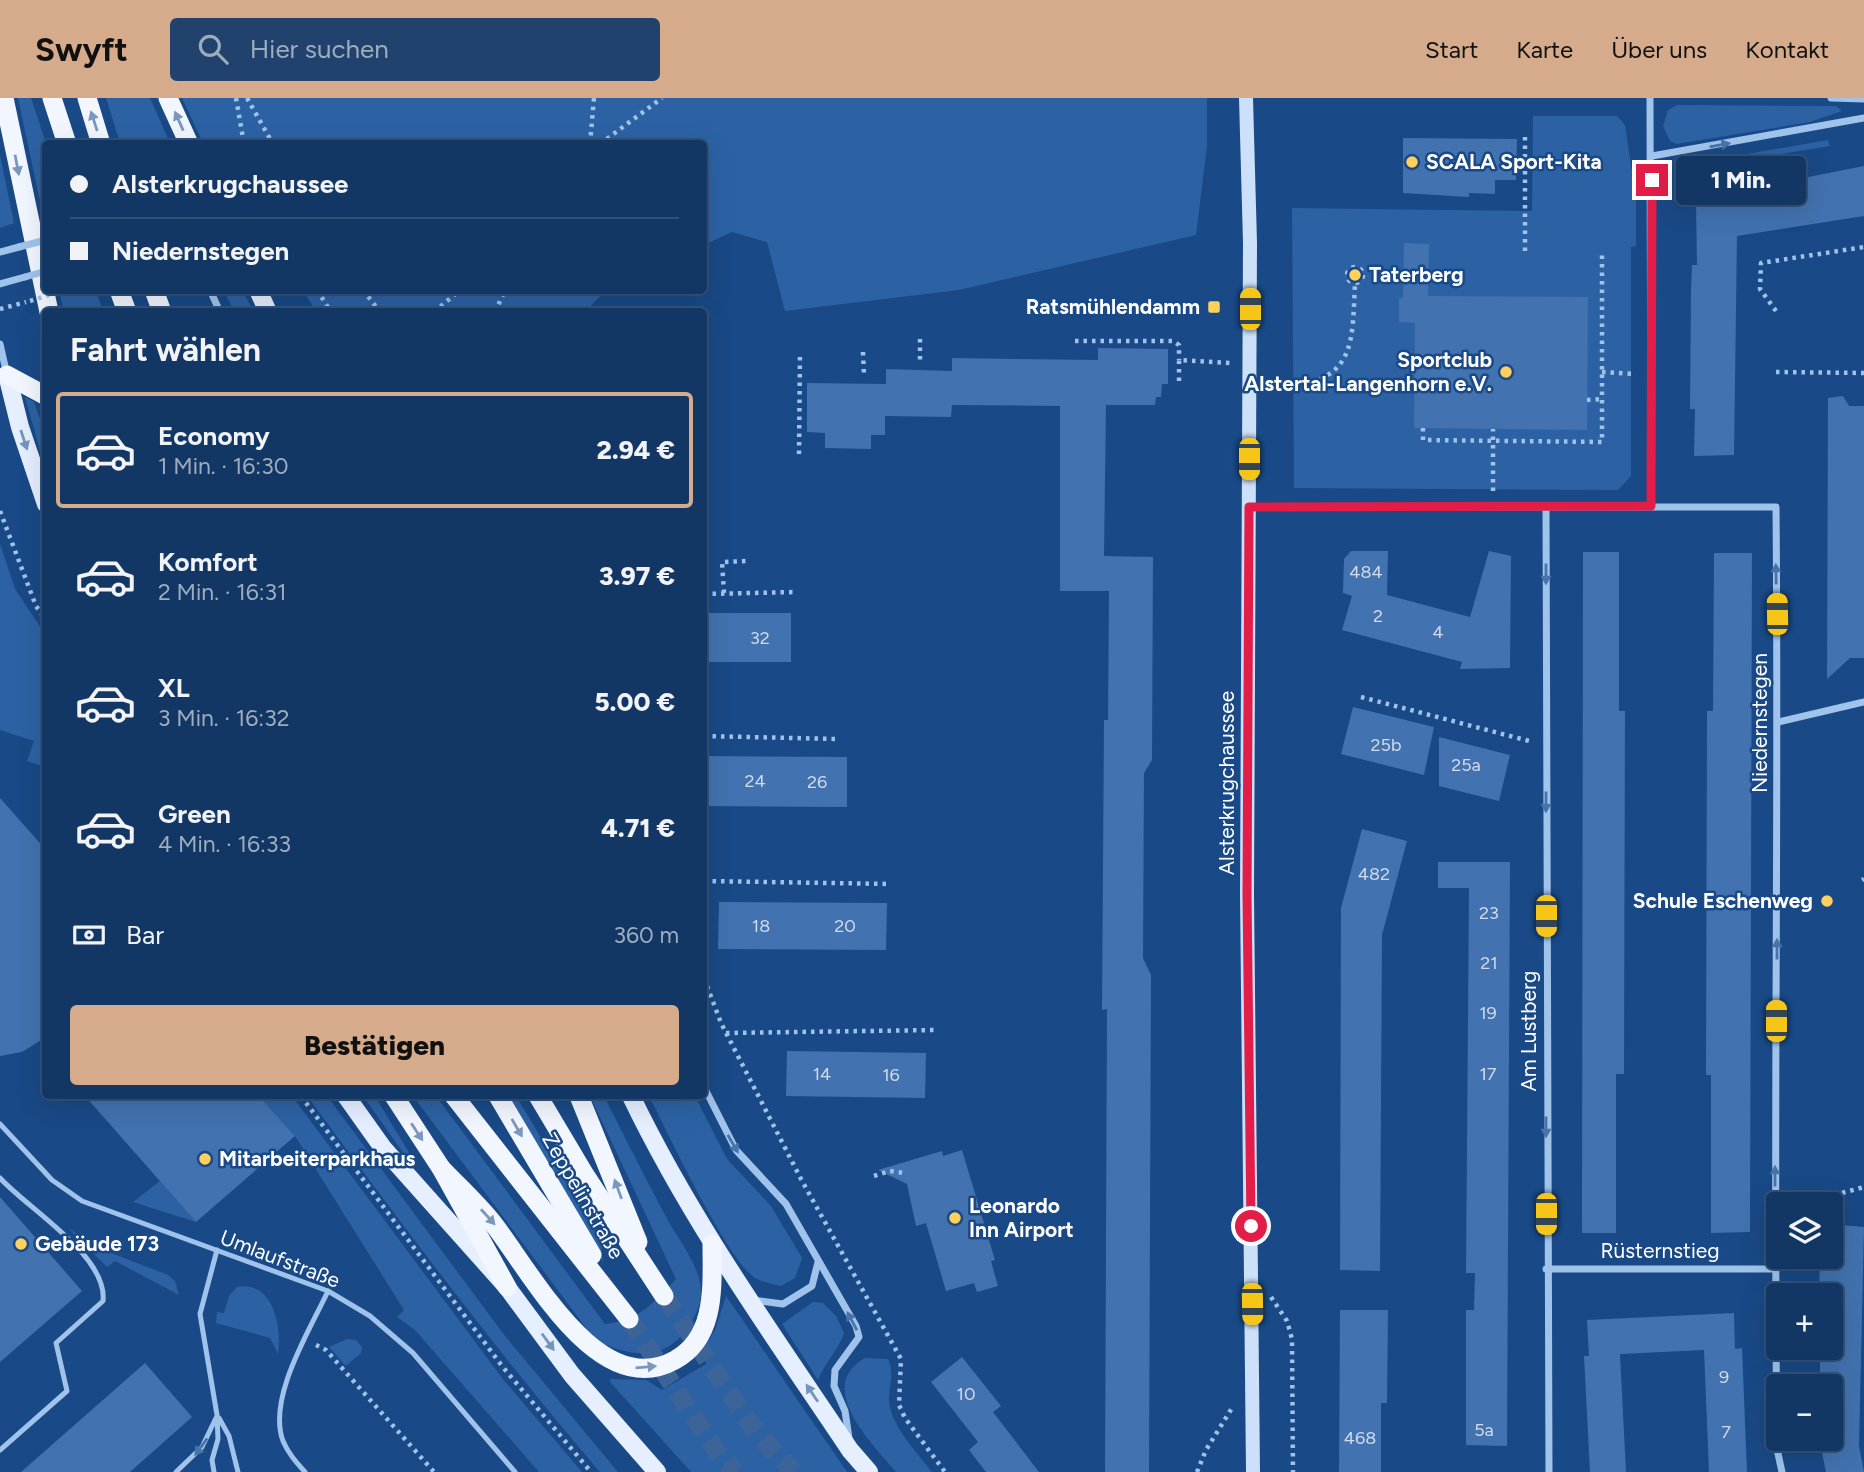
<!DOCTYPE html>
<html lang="de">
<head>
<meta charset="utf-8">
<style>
  body { margin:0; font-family:Figtree,sans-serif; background:#20426d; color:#f1f3f6; height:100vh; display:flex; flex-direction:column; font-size:26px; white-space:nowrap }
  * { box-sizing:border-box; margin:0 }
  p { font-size:23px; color:#9dacbf }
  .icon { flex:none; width:38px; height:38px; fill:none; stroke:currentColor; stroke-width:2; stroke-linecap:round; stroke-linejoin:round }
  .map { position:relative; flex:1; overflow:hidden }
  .details { position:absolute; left:42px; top:210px; width:665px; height:791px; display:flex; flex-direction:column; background:#133764; border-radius:7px; box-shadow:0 7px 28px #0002,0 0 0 2px #325178 }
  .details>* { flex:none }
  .hud { position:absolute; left:42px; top:42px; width:665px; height:154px; border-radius:7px; box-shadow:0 7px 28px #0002,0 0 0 2px #325178; display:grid; align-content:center; height:154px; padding:0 28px; background:#133764 }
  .fabs { position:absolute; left:1766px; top:1094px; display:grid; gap:14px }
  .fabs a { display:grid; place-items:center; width:77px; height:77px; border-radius:7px; background:#133764; box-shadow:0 7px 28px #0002,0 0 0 2px #325178; font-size:35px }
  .end { position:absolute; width:32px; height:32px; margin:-16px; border:9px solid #e11d48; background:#fff; box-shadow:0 0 0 4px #fff }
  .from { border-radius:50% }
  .bubble { position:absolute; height:49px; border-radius:7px; background:#133764; box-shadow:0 7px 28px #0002,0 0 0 2px #325178; font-size:23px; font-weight:800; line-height:49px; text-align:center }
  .car { position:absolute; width:21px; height:42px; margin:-21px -10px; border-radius:9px; box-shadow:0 0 5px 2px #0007; background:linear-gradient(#f5c518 24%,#345 0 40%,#f5c518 0 76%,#345 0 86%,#f5c518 0) }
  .hud b { display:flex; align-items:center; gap:24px; height:66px; font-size:26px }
  .hud b+b { border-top:2px solid #325178 }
  .hud i { width:18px; height:18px; background:#f1f3f6 }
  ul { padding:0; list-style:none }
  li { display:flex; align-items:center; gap:21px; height:116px; margin:0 14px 10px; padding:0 14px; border:4px solid transparent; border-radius:7px }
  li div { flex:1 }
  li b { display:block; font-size:26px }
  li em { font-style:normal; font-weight:800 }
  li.current { border-color:#d6ab8b }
  li>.icon { width:63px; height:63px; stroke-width:1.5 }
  h2 { padding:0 28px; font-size:32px; line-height:84px }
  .pay { display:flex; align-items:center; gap:18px; height:77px; padding:0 28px; font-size:26px }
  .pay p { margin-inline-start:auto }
  .primary-button { display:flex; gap:14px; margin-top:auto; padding:14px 28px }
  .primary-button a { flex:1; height:80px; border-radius:7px; background:#d6ab8b; color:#111; font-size:28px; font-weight:800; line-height:80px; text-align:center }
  header { display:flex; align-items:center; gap:42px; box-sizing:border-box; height:98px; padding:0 35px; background:#d6ab8b; color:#111 }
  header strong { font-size:33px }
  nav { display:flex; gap:38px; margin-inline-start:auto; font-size:24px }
  .search { width:490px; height:63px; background:#20426d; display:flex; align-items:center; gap:18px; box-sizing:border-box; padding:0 24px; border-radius:7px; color:#9dacbf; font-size:26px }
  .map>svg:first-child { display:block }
  .green { fill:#2c62a4 }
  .building { fill:#4272af }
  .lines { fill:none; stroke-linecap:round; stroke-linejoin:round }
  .trunk-tunnel { stroke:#3c6498; stroke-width:19; stroke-dasharray:19 10; stroke-linecap:butt }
  .path { stroke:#a0c3ec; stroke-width:4.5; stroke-dasharray:3.5 5; stroke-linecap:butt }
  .service { stroke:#a0c3ec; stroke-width:5 }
  .minor { stroke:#a0c3ec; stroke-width:7 }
  .secondary { stroke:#cce0f9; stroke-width:14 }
  .primary { stroke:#e5efff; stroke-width:18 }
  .trunk { stroke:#f2f7ff; stroke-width:19 }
  .path-bridge { stroke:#a0c3ec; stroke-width:4.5; stroke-dasharray:3.5 5; stroke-linecap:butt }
  .minor-bridge { stroke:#a0c3ec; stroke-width:7 }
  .oneway { fill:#7b97bc }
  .oneway2 { fill:#4874aa }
  .oneway3 { fill:#7594bc }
  .route { stroke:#e11d48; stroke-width:9 }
  .poi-dot { fill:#ffd05c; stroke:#194986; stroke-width:2.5 }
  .labels { text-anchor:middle; stroke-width:5; stroke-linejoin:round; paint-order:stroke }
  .number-label { font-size:18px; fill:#d0dceb }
  .poi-label { font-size:21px; font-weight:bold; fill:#fff; stroke:#194986; text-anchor:start }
  .street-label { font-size:21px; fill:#fff; stroke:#194986 }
</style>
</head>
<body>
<header>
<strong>Swyft</strong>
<div class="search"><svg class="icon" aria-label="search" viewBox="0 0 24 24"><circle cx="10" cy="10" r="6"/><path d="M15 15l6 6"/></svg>Hier suchen</div>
<nav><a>Start</a><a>Karte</a><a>Über uns</a><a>Kontakt</a></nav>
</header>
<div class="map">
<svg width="1864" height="1374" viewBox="0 0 1864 1374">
  <rect width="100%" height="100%" fill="#194986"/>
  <g class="green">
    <polygon points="18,0 31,0 46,45 45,127"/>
    <polygon points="106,0 150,0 170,45 120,45"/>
    <polygon points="182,0 1207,0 1207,48 1196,137 959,192 785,213 767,144 732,134 704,147 704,46 203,45"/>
    <polygon points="1677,7 1836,8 1842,13 1810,24 1677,46 1670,43 1663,28 1668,12"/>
    <polygon points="1533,18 1617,18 1625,27 1636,101 1636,148 1631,149 1631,378 1618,392 1294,390 1292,110 1532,113"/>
    <polygon points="1828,42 1830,48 1676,73 1678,68"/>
    <polygon points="0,57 14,125 0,130"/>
    <polygon points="59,193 96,193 103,213 64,213"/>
    <polygon points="224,193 243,193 253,213 234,213"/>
    <polygon points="303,193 605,193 585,214 316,213"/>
    <polygon points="25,299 34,304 45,336 45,370"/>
    <polygon points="0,446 15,491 45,536 45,669 27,663 34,643 0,632"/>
    <polygon points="259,998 292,998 502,1280 582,1374 539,1374 415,1232 397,1219 404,1212 295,1038"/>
    <path d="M307,998H327L505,1238L618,1374H600C496,1253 401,1125 307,998Z"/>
    <polygon points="363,998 375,998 414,1063 407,1060"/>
    <path d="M413,998H436L605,1226C638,1223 655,1204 676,1181L590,998H604C624,1038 644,1077 665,1117C677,1140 700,1167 701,1193C702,1210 688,1233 675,1244C650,1264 620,1254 595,1242Z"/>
    <polygon points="506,998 516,998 613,1160 601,1148 603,1164"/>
    <path d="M649,998H695L727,1061L771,1108L802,1160L795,1180L781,1188C773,1186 762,1184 755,1180C727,1162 667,1033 649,998Z"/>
    <polygon points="160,1083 196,1124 133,1104"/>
    <polygon points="68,1130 106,1153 168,1177 175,1183 179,1197 115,1163 107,1169"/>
    <path d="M237,1189C274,1182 282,1230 278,1256L270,1240L216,1225L217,1214L224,1215L229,1198Z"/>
    <polygon points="726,1198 847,1374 691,1374 611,1285 610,1281 646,1282 662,1292 706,1266 705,1248 715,1232"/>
    <path d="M813,1204L823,1205L836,1218L844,1235C838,1253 825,1264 818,1282L782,1226Z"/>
    <polygon points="347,1241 356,1242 362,1249 361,1255 346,1268 329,1249"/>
    <path d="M865,1260L888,1261C896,1278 886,1293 890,1309C895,1332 918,1356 932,1374H896C872,1345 814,1289 865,1260Z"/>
  </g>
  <g class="building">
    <polygon points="1403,40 1517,41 1516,82 1495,82 1495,96 1469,95 1469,99 1403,95"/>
    <polygon points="1864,68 1864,118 1737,138 1734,357 1694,358 1695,311 1690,311 1691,193 1692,167 1697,167 1696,103 1758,94 1757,89"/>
    <polygon points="1404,145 1429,146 1428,198 1588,199 1587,332 1414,330 1415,225 1399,224 1399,200 1403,200"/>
    <polygon points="1098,250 1168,251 1168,286 1162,286 1161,299 1156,299 1155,307 1106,307 1104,458 1153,459 1152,662 1144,675 1143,860 1151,877 1149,1374 1105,1374 1107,911 1102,912 1104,622 1108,622 1109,493 1060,493 1060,308 952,307 951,319 885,318 885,337 871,337 871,351 825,350 825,335 807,334 807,285 886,286 886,271 952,273 952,260 1098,262"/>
    <polygon points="1843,298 1849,308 1864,308 1864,560 1850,560 1827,581 1828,300"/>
    <polygon points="1351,453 1388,453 1387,497 1470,519 1489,453 1511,458 1510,570 1460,571 1462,564 1342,532 1352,498 1343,495 1344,461"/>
    <polygon points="1583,454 1619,454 1619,613 1625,613 1624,976 1616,976 1616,1135 1582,1135"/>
    <polygon points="1714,455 1752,455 1750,1134 1711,1135 1711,977 1706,977 1707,613 1713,613"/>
    <rect x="704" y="515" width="87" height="49"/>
    <polygon points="1353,609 1434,629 1424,677 1341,656"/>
    <polygon points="1439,639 1510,657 1499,703 1439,688"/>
    <polygon points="704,658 847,659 847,709 704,708"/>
    <polygon points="0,700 46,752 46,939 22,954 0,958"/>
    <polygon points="1362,731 1407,743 1382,837 1380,1173 1340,1172 1341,810"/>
    <polygon points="1438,764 1510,764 1507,1348 1466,1347 1466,1212 1474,1212 1475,1175 1466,1175 1469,790 1438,790"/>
    <polygon points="719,804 887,805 886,852 718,851"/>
    <polygon points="787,953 926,955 925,1000 786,998"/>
    <polygon points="85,998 259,998 295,1038 196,1124"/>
    <polygon points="962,1052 995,1162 991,1163 998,1188 977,1194 974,1185 946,1193 926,1125 916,1128 907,1086 878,1072 942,1053 943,1058"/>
    <polygon points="0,1099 82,1193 0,1264"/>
    <polygon points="1830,1126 1864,1129 1859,1348 1864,1374 1826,1374 1819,1340 1830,1340 1830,1288 1820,1288 1820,1250 1830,1250 1830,1197 1819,1197 1820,1158 1830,1158"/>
    <polygon points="1340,1212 1388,1212 1387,1305 1381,1305 1381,1374 1339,1374"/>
    <polygon points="1734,1215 1735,1251 1742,1250 1747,1374 1709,1374 1704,1252 1620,1256 1626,1374 1590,1374 1584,1258 1589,1258 1587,1222"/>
    <polygon points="962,1259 1001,1308 993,1314 1039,1374 986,1374 969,1352 978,1344 931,1284"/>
    <polygon points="145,1265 192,1319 130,1374 21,1374"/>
  </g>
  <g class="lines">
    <g class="trunk-tunnel">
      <polyline points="664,1198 756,1334 794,1374"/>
      <polyline points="629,1221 720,1358 736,1374"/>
    </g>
    <g class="path">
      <polyline points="236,0 244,46"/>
      <polyline points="247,0 273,46"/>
      <polyline points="1525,39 1525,154"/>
      <polyline points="590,46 594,0"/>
      <polyline points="600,46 662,0"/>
      <circle cx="1355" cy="177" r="8"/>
      <polyline points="317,192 331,214"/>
      <polyline points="363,192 380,214"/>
      <polyline points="0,211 26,204"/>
      <polyline points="1776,213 1760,191 1761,165 1864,149"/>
      <polyline points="434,214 460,192"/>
      <polyline points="495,214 505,192"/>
      <polyline points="920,241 920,264"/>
      <polyline points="1075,243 1173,243 1179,247 1179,262"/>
      <polyline points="863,254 864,277"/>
      <polyline points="1602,274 1636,276"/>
      <polyline points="1776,274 1864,275"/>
      <polyline points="1179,283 1179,262 1231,265"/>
      <path d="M1287,288C1357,283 1352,241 1355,185"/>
      <polyline points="1587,302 1602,301"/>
      <polyline points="1423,330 1423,342 1602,344 1602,154"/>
      <polyline points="799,356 800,254"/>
      <polyline points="1493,393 1493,331"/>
      <polyline points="0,413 36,508 46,522"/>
      <polyline points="724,495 722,464 748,463"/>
      <polyline points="704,496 797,494"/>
      <polyline points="1361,599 1533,644"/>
      <polyline points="704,638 837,641"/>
      <polyline points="1862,782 1864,781"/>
      <polyline points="704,783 891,786"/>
      <polyline points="704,880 721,925 801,1081 901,1261 899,1307 905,1320 945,1374"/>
      <polyline points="726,935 935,932"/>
      <polyline points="301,998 502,1268 591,1374"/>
      <polyline points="874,1078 890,1073 905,1075"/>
      <polyline points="1801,1106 1864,1089"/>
      <polyline points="1271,1199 1287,1223 1292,1241 1293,1374"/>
      <polyline points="316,1247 326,1252 434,1374"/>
      <polyline points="1197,1374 1206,1352 1232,1310"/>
    </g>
    <g class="service">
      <polyline points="0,1026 52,1082 82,1103 328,1193 370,1218 413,1255 515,1374"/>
      <path d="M0,1080C28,1111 108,1158 103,1203L56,1245L67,1293L0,1352"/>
      <polyline points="219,1320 229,1338 238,1374"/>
      <polyline points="176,1374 202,1349 216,1320"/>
      <polyline points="214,1374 212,1362 218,1341 217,1317 200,1216 217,1152"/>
      <path d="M305,1374C296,1364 288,1355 283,1343C267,1300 310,1232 328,1193"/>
    </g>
    <g class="minor">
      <polyline points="1650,0 1651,408"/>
      <polyline points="1831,0 1864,1"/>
      <polyline points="1652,58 1864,20"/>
      <polyline points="0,154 19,149"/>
      <polyline points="0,186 25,179"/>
      <polyline points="210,192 220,214"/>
      <polyline points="0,246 7,277"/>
      <polyline points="1546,408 1549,1374"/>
      <path d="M1249,409H1776C1779,723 1773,1037 1777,1351L1782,1374"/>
      <polyline points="1778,624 1864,604"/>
      <polyline points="704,989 736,1052 786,1106 856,1228 859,1239 835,1272 834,1288 845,1313 849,1340"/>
      <polyline points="1546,1171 1774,1171"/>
      <polyline points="752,1202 783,1206 812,1188 818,1164"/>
    </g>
    <polyline class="secondary" points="1246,0 1250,145 1247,796 1253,1374"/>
    <g class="primary">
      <polyline points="258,192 268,214"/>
      <polyline points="7,277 20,329 46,406"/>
      <polyline points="346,998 383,1050 507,1189 572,1277 657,1374"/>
      <path d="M631,998C691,1123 773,1237 850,1352L869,1374"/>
    </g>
    <g class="trunk">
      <polyline points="4,0 49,214"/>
      <polyline points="52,0 67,46"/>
      <polyline points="87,0 101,46"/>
      <polyline points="168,0 189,46"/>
      <polyline points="119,192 127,214"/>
      <polyline points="154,192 162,214"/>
      <polyline points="7,277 46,298"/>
      <polyline points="394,998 441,1070 507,1189"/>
      <polyline points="454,998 629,1221"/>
      <polyline points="498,998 592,1157"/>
      <polyline points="538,998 585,1077 664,1198"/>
      <polyline points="579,998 638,1144"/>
      <path d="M441,1070C458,1088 477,1105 492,1124C531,1173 598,1305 675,1262C717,1239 712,1186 712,1146"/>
    </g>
    <polyline class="path-bridge" points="30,203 65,192"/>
    <g class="minor-bridge">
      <polyline points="19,149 46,142"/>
      <polyline points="25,179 46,173"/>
    </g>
  </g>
  <defs><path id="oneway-solid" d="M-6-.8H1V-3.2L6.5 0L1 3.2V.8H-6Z" transform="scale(1.75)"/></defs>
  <g class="oneway">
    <use href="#oneway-solid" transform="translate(94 23) rotate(-108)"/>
    <use href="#oneway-solid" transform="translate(179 23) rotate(-114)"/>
    <use href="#oneway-solid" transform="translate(17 67) rotate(79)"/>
    <use href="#oneway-solid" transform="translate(517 1030) rotate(60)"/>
    <use href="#oneway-solid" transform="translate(417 1034) rotate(57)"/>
    <use href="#oneway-solid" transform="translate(618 1091) rotate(-110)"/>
    <use href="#oneway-solid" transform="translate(488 1119) rotate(48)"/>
    <use href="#oneway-solid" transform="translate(646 1269) rotate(-5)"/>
  </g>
  <g class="oneway2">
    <use href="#oneway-solid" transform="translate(1720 47) rotate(-10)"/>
    <use href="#oneway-solid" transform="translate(1546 476) rotate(90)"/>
    <use href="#oneway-solid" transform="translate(1776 476) rotate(-91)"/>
    <use href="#oneway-solid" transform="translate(1546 704) rotate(90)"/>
    <use href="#oneway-solid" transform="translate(1777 851) rotate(-90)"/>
    <use href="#oneway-solid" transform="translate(1546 1029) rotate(90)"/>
    <use href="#oneway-solid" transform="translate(733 1046) rotate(60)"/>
    <use href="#oneway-solid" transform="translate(1775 1078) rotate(-90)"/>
    <use href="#oneway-solid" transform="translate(852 1223) rotate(-118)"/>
    <use href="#oneway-solid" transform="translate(201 1349) rotate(126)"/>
  </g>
  <g class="oneway3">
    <use href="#oneway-solid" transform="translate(24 342) rotate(72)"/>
    <use href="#oneway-solid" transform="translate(548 1244) rotate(54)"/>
    <use href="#oneway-solid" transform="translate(812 1295) rotate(-124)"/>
  </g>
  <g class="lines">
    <polyline class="route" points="1251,1128 1247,796 1249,409 1651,408 1652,82"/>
  </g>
  <g class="poi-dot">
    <circle cx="1412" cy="64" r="7"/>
    <circle cx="1355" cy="177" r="7"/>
    <rect x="1207" y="202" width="14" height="14" rx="3.5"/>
    <circle cx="1506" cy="274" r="7"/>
    <circle cx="1827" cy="803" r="7"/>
    <circle cx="205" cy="1061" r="7"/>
    <circle cx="955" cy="1120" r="7"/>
    <circle cx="21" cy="1146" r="7"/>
  </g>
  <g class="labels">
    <g class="number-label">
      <text x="1366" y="480">484</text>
      <text x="1378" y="524">2</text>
      <text x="1438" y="540">4</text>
      <text x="760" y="546">32</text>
      <text x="1386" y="653">25b</text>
      <text x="1466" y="673">25a</text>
      <text x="755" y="689">24</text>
      <text x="817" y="690">26</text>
      <text x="1374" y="782">482</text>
      <text x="1489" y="821">23</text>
      <text x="761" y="834">18</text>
      <text x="845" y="834">20</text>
      <text x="1489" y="871">21</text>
      <text x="1488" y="921">19</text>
      <text x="822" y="982">14</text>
      <text x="1488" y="982">17</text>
      <text x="891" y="983">16</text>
      <text x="1724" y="1285">9</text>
      <text x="966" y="1302">10</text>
      <text x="1484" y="1338">5a</text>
      <text x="1726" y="1340">7</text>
      <text x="1360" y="1346">468</text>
    </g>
    <g class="poi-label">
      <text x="1426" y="71">SCALA Sport-Kita</text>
      <text x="1369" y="184">Taterberg</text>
      <text x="1200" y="216" text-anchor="end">Ratsmühlendamm</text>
      <text x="1492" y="269" text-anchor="end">Sportclub<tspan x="1492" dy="24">Alstertal-Langenhorn e.V.</tspan></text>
      <text x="1813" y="810" text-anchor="end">Schule Eschenweg</text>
      <text x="219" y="1068">Mitarbeiterparkhaus</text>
      <text x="969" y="1115">Leonardo<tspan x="969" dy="24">Inn Airport</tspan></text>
      <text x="35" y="1153">Gebäude 173</text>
    </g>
    <g class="street-label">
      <text transform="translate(1760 625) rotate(-90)" y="7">Niedernstegen</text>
      <text transform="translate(1227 685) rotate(-90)" y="7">Alsterkrugchaussee</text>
      <text transform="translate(1529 933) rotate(-90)" y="7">Am Lustberg</text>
      <text transform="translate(583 1098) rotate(60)" y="7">Zeppelinstraße</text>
      <text x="1660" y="1160">Rüsternstieg</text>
      <text transform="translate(280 1161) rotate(21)" y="7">Umlaufstraße</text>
    </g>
  </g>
</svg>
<div class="fabs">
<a><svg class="icon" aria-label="layers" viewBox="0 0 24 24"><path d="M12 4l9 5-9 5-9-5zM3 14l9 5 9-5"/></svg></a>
<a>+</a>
<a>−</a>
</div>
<i class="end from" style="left:1251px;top:1128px"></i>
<i class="end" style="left:1652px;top:82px"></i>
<div class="bubble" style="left:1676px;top:58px;width:130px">1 Min.</div>
<i class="car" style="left:1250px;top:211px;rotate:0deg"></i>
<i class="car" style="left:1249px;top:361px;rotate:180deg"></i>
<i class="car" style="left:1777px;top:516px;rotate:359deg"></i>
<i class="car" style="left:1546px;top:818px;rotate:180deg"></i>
<i class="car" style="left:1776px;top:923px;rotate:0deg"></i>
<i class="car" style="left:1546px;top:1116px;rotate:180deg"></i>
<i class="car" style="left:1252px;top:1206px;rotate:179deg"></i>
<div class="hud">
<b><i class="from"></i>Alsterkrugchaussee</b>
<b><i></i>Niedernstegen</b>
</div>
<section class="details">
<h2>Fahrt wählen</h2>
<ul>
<li class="current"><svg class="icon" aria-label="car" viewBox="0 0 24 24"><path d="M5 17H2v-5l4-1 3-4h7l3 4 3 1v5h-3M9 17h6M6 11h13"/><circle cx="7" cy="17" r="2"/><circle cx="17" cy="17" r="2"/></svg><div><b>Economy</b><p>1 Min. · 16:30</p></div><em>2.94 €</em></li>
<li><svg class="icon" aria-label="car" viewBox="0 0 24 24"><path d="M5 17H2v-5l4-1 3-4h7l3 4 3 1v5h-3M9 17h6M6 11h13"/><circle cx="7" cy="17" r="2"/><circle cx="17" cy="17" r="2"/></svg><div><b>Komfort</b><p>2 Min. · 16:31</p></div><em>3.97 €</em></li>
<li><svg class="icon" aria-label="car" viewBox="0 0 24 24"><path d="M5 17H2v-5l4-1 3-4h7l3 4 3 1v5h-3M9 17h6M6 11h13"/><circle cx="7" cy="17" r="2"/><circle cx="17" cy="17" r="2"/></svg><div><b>XL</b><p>3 Min. · 16:32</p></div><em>5.00 €</em></li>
<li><svg class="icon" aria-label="car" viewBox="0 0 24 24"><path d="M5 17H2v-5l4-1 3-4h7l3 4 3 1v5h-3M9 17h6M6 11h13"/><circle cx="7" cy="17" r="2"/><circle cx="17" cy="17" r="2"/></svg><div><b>Green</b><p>4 Min. · 16:33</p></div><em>4.71 €</em></li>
</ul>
<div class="pay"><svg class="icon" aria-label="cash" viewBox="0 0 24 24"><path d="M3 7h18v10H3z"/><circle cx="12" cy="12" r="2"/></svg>Bar<p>360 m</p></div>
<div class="primary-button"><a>Bestätigen</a></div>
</section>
</div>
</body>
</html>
